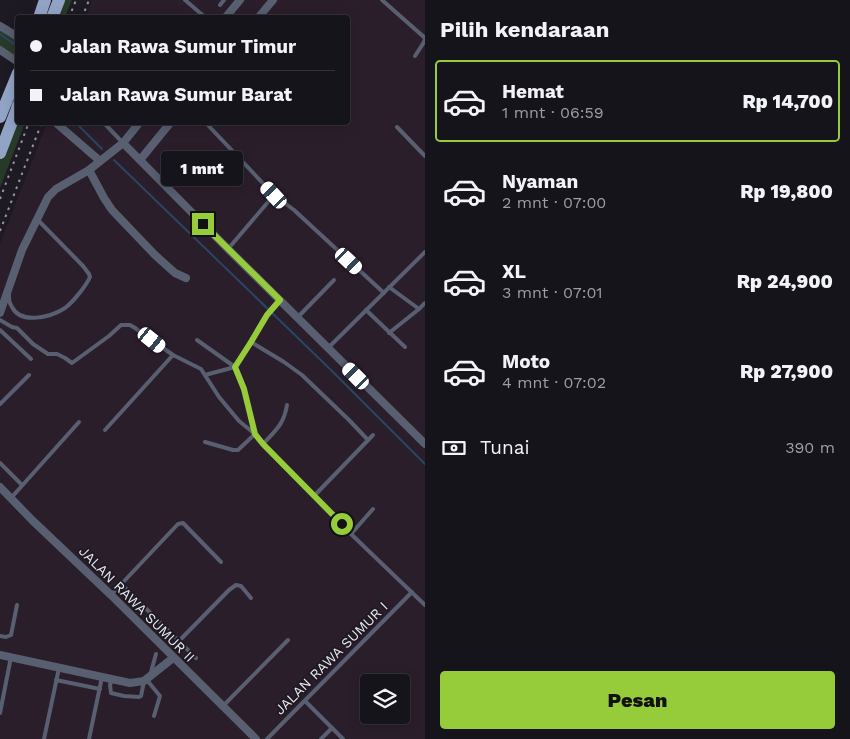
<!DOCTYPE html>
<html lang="id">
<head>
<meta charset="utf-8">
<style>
  body { margin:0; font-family:"Work Sans",sans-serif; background:#232128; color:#f1f3f6; height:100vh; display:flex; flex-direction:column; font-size:19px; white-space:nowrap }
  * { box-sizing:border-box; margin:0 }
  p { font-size:16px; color:#9e9ea3 }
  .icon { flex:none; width:28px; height:28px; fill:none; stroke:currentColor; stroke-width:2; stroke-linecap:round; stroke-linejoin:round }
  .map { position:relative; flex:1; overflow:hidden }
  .drawer { display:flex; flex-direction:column; background:#16141b; width:425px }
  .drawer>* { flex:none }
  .hud { position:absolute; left:15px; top:15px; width:335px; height:110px; border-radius:5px; box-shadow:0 2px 12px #0003,0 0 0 1px #35333a; display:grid; align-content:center; height:110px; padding:0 15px; background:#16141b }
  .tools { position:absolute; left:360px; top:674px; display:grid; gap:10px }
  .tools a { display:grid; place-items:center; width:50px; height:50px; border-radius:5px; background:#16141b; box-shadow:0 2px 12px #0003,0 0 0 1px #35333a; font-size:25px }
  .end { position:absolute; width:22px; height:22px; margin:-11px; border:6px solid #96cc3a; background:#111; box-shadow:0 0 0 2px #111 }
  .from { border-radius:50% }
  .bubble { position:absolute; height:35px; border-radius:5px; background:#16141b; box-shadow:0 2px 12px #0003,0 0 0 1px #35333a; font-size:16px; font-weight:800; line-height:35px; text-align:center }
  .car { position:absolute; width:15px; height:30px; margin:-15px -8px; border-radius:6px; box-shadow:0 0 4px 1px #0007; background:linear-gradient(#fff 24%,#345 0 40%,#fff 0 76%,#345 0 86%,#fff 0) }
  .hud b { display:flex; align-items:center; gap:18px; height:48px; font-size:19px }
  .hud b+b { border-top:1px solid #35333a }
  .hud i { width:12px; height:12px; background:#f1f3f6 }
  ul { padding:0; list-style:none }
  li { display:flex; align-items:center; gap:15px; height:82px; margin:0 10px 8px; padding:0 5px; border:2px solid transparent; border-radius:5px }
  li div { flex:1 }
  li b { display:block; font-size:19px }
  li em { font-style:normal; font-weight:800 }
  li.on { border-color:#96cc3a }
  li>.icon { width:45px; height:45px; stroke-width:1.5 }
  h2 { padding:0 15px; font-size:22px; line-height:60px }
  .pay { display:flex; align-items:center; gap:12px; height:55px; padding:0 15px; font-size:19px }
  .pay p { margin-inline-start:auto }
  .primary-button { display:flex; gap:10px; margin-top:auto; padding:10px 15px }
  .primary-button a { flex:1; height:58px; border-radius:5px; background:#96cc3a; color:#111; font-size:20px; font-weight:800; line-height:58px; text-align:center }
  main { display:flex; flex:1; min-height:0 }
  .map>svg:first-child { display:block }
  .industrial { fill:#2b1e2b; fill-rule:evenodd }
  .green { fill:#273927 }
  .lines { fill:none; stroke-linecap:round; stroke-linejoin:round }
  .stream { stroke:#284664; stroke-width:2 }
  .lane { stroke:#575f70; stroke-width:4 }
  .street { stroke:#575f70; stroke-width:8 }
  .primary { stroke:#92a4c6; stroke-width:12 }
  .rail { stroke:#97949c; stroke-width:2; stroke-dasharray:2.5 5; stroke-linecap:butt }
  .route { stroke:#96cc3a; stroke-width:6 }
  .labels { text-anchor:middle; stroke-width:4; stroke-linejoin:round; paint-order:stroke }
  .street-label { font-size:14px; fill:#ece9f0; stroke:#1e1a24 }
</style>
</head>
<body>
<main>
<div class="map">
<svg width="425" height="739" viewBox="0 0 425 739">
  <rect width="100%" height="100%" fill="#1e1a24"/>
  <path class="industrial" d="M92,0H425V739H0V244L47,123L348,122V18L86,17ZM369,682H401V715H369Z"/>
  <g class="green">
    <polygon points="59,0 72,0 65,17 52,18"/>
    <polygon points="0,25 17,37 17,62 0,50"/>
    <polygon points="18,122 25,123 0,188 0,152"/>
  </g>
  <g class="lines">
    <g class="stream">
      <polyline points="0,34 18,47"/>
      <polyline points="75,122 102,149"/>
      <polyline points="114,160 332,371 425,464"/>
    </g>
    <g class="lane">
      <polyline points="185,0 206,18"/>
      <polyline points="382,0 425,38 424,42 415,56"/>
      <polyline points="220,5 224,0"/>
      <polyline points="13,106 18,94"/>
      <polyline points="103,122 123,143"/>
      <polyline points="205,122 274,195 294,210 384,293"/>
      <polyline points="397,127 425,156"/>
      <polyline points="228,249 274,195"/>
      <polyline points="389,287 419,309 425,303"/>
      <path d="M9,295C9,300 9,302 12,307C21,325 51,317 65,308C73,302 86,286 90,277L89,274L83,266L37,219"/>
      <polyline points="366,310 405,347"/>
      <polyline points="297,318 334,280"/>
      <polyline points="0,320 12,327 17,328 33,344 48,354 57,354 65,358 72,363 109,336 121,325 130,325 135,328 173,355 201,369 219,397 239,421 255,434 263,444 351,534 425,605"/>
      <polyline points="0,330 31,359"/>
      <polyline points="389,333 419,309"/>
      <polyline points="197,340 235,367 205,375"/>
      <polyline points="251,342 284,362 302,375 349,420 368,440"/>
      <polyline points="328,348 425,252"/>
      <polyline points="0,404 29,375"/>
      <polyline points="105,430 173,355"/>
      <polyline points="205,442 233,450 238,450 255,434 244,389 235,367 251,342 267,315 280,300"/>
      <path d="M263,444C276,430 284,424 287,405"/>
      <polyline points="0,463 22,485"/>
      <polyline points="314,496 373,435"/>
      <polyline points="11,498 79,422"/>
      <polyline points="351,534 373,509"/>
      <polyline points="121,584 196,658"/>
      <polyline points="111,595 178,524 183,523 221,562"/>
      <polyline points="0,636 6,637 11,635 17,605"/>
      <polyline points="179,641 229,590 236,585 241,586 251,598"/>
      <polyline points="152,673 151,672 156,654"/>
      <polyline points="112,679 110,685 111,693 124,696 139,697 141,696 144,681"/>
      <polyline points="146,679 160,696 154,716"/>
      <polyline points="56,680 100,689"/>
      <polyline points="305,701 343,739"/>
      <polyline points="223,706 288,640"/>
      <polyline points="0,713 11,657"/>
      <polyline points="44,739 59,668"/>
      <polyline points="89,739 102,677"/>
      <polyline points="267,739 412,592"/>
      <polyline points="321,739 332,728"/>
    </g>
    <g class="street">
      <polyline points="225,18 240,0"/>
      <polyline points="258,18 273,0"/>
      <polyline points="0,26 18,37"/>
      <polyline points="0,50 18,62"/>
      <polyline points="55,122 100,161"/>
      <polyline points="123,143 228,249 425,444"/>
      <polyline points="140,160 171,122"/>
      <polyline points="89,170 104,198 112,210 155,255 175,273 186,278"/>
      <polyline points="0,313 22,250 48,197 56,189 89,170 123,143 140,122"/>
      <polyline points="0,487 32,520 111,595 256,739"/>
      <polyline points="0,655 130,683 144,681 173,658"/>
    </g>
    <g class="primary">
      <polyline points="39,18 45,0"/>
      <polyline points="52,18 59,0"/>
      <polyline points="0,117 18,73"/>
      <polyline points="0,153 18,106"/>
    </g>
    <g class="rail">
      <polyline points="69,18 76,0"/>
      <polyline points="82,18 89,0"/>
      <polyline points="0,199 29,122"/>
      <polyline points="0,231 42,122"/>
    </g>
  </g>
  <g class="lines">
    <polyline class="route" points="203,224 280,300 267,315 251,342 235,367 244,389 255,434 263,444 342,524"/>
  </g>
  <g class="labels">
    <g class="street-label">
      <text transform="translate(137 604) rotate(45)" y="5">JALAN RAWA SUMUR II</text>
      <text transform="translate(331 658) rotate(-45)" y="5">JALAN RAWA SUMUR I</text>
    </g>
  </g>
</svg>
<div class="tools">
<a><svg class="icon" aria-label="layers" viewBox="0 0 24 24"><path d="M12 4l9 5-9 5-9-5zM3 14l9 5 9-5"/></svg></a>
</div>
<i class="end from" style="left:342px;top:524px"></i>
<i class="end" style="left:203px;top:224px"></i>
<div class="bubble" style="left:161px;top:151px;width:82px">1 mnt</div>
<i class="car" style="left:274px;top:195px;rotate:317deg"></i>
<i class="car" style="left:349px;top:261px;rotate:133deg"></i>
<i class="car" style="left:152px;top:340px;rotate:129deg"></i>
<i class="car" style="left:356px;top:376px;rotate:315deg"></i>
<div class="hud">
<b><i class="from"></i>Jalan Rawa Sumur Timur</b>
<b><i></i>Jalan Rawa Sumur Barat</b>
</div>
</div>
<section class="drawer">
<h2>Pilih kendaraan</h2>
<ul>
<li class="on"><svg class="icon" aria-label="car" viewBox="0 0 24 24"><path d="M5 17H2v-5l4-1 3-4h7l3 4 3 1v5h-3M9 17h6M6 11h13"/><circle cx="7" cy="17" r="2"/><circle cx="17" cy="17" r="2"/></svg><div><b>Hemat</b><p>1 mnt · 06:59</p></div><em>Rp 14,700</em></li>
<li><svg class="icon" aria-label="car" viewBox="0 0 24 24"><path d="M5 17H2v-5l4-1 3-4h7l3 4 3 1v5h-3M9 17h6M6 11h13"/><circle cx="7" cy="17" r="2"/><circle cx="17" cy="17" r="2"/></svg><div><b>Nyaman</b><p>2 mnt · 07:00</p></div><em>Rp 19,800</em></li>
<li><svg class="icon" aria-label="car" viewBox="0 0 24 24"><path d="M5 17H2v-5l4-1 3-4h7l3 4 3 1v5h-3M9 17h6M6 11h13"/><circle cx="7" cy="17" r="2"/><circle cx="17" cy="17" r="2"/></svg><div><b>XL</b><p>3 mnt · 07:01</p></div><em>Rp 24,900</em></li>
<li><svg class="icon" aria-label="car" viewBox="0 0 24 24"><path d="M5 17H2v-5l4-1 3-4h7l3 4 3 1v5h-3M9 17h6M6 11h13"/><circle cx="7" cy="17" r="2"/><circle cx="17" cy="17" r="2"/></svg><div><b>Moto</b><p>4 mnt · 07:02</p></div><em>Rp 27,900</em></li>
</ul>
<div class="pay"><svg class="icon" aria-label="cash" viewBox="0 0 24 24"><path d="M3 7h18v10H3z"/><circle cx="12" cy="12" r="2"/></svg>Tunai<p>390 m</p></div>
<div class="primary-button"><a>Pesan</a></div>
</section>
</main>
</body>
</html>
